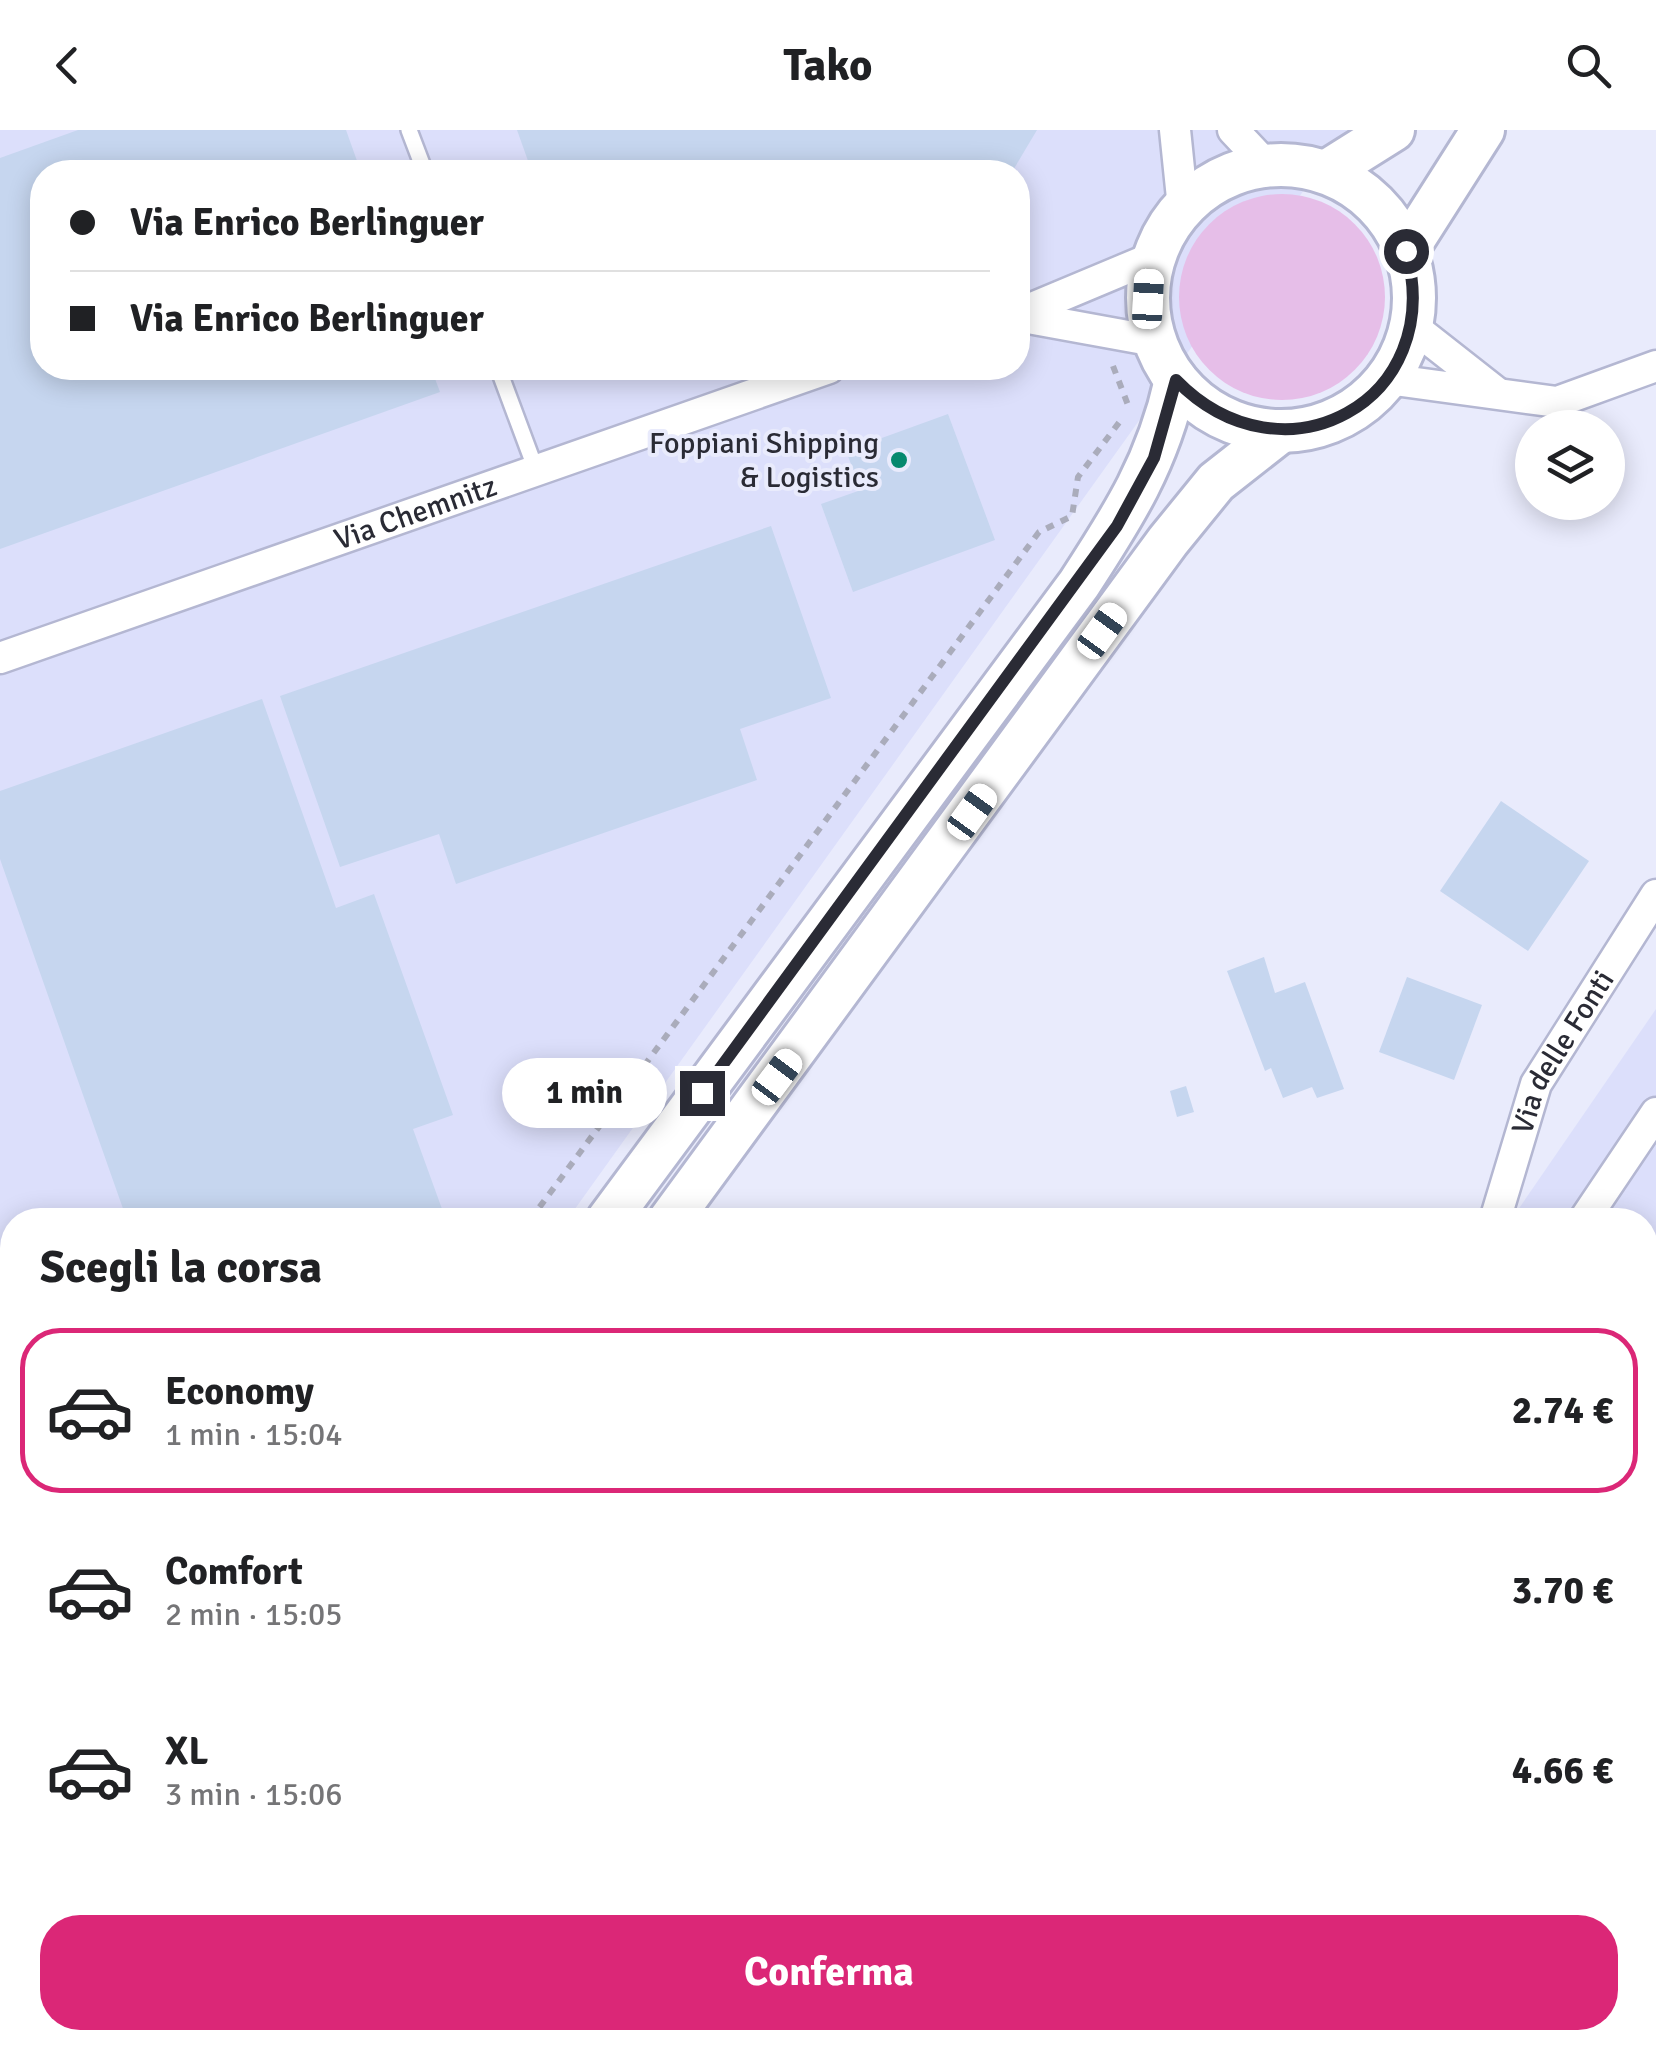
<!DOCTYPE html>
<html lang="it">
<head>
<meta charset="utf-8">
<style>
  body { margin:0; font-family:Signika,sans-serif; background:#f2f2f2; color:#202124; height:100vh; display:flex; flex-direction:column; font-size:38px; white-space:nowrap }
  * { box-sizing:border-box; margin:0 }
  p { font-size:32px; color:#757577 }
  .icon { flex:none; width:55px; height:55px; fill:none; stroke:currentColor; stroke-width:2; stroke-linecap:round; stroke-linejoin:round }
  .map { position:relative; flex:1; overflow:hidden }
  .side { position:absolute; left:0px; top:1078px; width:1658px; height:842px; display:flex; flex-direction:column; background:#fff; border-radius:40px 40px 0 0; box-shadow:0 5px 25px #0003 }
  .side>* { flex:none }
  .hud { position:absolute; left:30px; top:30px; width:1000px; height:220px; border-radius:40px; box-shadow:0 5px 25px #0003; display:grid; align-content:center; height:220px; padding:0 40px; background:#fff }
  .tools { position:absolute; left:1515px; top:280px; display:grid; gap:20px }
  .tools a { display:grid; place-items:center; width:110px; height:110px; border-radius:50%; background:#fff; box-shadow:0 5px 25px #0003; font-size:50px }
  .end { position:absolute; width:45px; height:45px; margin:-22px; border:12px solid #2a2b35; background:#fff; box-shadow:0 0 0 5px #fff }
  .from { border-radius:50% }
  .bubble { position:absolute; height:70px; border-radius:35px; background:#fff; box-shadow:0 5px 25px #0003; font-size:32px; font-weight:800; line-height:70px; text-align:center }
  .car { position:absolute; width:30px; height:60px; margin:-30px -15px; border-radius:12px; box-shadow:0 0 8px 2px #0007; background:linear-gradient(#fff 24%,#345 0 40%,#fff 0 76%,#345 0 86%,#fff 0) }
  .hud b { display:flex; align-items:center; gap:35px; height:95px; font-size:38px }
  .hud b+b { border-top:2px solid #e0e0e0 }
  .hud i { width:25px; height:25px; background:#202124 }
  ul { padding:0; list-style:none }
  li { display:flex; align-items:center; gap:30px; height:165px; margin:0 20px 15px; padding:0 20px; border:5px solid transparent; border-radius:40px }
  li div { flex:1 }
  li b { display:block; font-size:38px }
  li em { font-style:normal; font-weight:800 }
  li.selected { border-color:#db2777 }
  li>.icon { width:90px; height:90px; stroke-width:1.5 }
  h2 { padding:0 40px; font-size:45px; line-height:120px }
  .primary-button { display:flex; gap:20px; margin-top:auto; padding:20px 40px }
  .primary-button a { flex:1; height:115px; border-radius:40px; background:#db2777; color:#fff; font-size:40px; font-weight:800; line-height:115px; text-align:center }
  header { display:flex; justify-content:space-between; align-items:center; height:130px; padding:0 40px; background:#fff; font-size:45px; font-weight:800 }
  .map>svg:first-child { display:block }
  .built { fill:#dcdffb; fill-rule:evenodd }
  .green { fill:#e6bee8 }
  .building { fill:#c6d6ef }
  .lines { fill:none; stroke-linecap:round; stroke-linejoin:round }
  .service-casing { stroke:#b4b7d2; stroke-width:20 }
  .minor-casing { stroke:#b4b7d2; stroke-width:35 }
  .secondary-casing { stroke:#b4b7d2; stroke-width:48 }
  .path { stroke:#aaacbb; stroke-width:6; stroke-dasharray:8 8; stroke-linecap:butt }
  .service { stroke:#fff; stroke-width:15 }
  .minor { stroke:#fff; stroke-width:30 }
  .secondary { stroke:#fff; stroke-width:42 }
  .route { stroke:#2a2b35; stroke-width:12 }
  .poi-dot { fill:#06896e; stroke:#e9ebfc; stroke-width:4 }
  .labels { text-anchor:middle; stroke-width:8; stroke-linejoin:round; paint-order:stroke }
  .poi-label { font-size:30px; fill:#2a2b35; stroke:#e9ebfc; text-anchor:end }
  .street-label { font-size:30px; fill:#2a2b35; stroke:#e9ebfc }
</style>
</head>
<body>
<header><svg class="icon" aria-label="back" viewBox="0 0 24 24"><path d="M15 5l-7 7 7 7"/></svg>Tako<svg class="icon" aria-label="search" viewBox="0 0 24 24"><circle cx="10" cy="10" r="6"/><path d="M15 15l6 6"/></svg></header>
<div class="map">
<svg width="1656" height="1918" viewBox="0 0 1656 1918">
  <rect width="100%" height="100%" fill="#e9ebfc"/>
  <g class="built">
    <path d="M0,0H1347L567,1090H12V1750L0,1775ZM42,42H1018V238H42Z"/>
    <polygon points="1656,879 1656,1918 1101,1918 1099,1908 1645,1908 1645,1090 1511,1090"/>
  </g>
  <g class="green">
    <circle cx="1282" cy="167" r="103"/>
    <polygon points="12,1746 12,1908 122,1908 113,1918 0,1918 0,1750"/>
  </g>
  <g class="building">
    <polygon points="78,0 346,0 361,42 42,42 42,238 431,238 440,262 0,419 0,28"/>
    <polygon points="517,0 1037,0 1012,42 532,42"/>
    <polygon points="948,284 995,410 853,462 821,374 861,360 846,321"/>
    <polygon points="771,396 831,568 740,599 757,650 456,754 439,704 340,737 280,566"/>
    <polygon points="262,569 336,778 374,764 453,985 413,999 446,1090 127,1090 0,729 0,661"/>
    <polygon points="1501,671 1589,731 1528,821 1440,761"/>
    <polygon points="1264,827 1275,863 1305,852 1344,959 1317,968 1312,957 1283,968 1271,938 1265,941 1227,841"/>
    <polygon points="1407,847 1482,875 1454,950 1379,922"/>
    <polygon points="1186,956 1194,982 1177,987 1170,961"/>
    <polygon points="1656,1298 1656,1672 1645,1675 1645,1302"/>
    <polygon points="1656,1843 1656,1918 1266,1918 1262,1908 1645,1908 1645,1847"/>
  </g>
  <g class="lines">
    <defs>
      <g id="service">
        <polyline points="409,0 425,42"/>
        <polyline points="498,238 536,340"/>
      </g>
      <g id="minor">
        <polyline points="1175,0 1183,78"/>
        <polyline points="1233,0 1266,35"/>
        <polyline points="1018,184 1154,127"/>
        <polyline points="1018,186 1155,211"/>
        <polyline points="1412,196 1496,262"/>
        <polyline points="1387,249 1557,272 1656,236"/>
        <path id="s1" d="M0,528L829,238"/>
        <path id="s2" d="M1495,1090L1536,954L1656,765"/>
        <polyline points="1584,1090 1656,983"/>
        <polyline points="1149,1908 1149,1918"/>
      </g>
      <g id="secondary">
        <circle cx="1281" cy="168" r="133"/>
        <polyline points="1326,42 1393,0"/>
        <polyline points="1406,121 1483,0"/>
        <path d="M608,1090L1079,454C1124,385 1158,332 1176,250"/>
        <polyline points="670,1090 1168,411 1216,352 1281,301"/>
        <polyline points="0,1717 12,1714"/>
        <polyline points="151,1918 157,1908"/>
      </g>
    </defs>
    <use href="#service" class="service-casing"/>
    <use href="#minor" class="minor-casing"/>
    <use href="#secondary" class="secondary-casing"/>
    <g class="path">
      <polyline points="1113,236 1128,275"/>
      <polyline points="530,1090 1039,402 1072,386 1078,347 1121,290"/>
      <polyline points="0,1641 12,1637"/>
      <polyline points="386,1908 392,1918"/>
    </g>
    <use href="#service" class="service"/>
    <use href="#minor" class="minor"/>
    <use href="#secondary" class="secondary"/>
  </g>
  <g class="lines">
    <path class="route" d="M702,963L1117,396L1154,328L1176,250C1283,360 1448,271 1406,121"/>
  </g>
  <circle class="poi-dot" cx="899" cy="330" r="10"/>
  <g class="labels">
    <g class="poi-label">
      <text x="879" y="323">Foppiani Shipping<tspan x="879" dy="34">&amp; Logistics</tspan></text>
    </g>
    <g class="street-label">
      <text dy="10" stroke="none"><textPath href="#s1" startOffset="440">Via Chemnitz</textPath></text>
      <text dy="10" stroke="none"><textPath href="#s2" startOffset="182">Via delle Fonti</textPath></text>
    </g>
  </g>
</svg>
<div class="tools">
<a><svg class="icon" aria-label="layers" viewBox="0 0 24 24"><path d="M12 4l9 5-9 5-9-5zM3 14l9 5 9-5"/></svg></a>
</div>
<i class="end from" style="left:1406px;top:121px"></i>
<i class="end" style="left:702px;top:963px"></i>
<div class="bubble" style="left:502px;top:928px;width:165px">1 min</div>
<i class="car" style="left:1148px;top:169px;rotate:3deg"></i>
<i class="car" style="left:1102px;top:501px;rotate:36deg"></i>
<i class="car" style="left:972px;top:682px;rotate:36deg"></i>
<i class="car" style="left:777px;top:947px;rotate:37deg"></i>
<div class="hud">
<b><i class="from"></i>Via Enrico Berlinguer</b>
<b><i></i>Via Enrico Berlinguer</b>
</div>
<section class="side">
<h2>Scegli la corsa</h2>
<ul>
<li class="selected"><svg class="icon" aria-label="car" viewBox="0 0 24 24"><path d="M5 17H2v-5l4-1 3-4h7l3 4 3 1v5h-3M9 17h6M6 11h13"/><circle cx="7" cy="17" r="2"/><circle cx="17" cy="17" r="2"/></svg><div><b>Economy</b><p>1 min · 15:04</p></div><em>2.74 €</em></li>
<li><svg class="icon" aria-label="car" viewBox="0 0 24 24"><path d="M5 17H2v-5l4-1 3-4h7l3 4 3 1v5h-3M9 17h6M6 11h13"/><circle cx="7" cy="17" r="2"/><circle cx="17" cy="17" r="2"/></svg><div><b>Comfort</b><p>2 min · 15:05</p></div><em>3.70 €</em></li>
<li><svg class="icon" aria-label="car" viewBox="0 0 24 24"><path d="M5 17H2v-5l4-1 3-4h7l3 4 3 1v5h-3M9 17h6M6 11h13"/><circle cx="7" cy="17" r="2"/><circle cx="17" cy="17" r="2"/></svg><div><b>XL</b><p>3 min · 15:06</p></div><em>4.66 €</em></li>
</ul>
<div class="primary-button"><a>Conferma</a></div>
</section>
</div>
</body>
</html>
